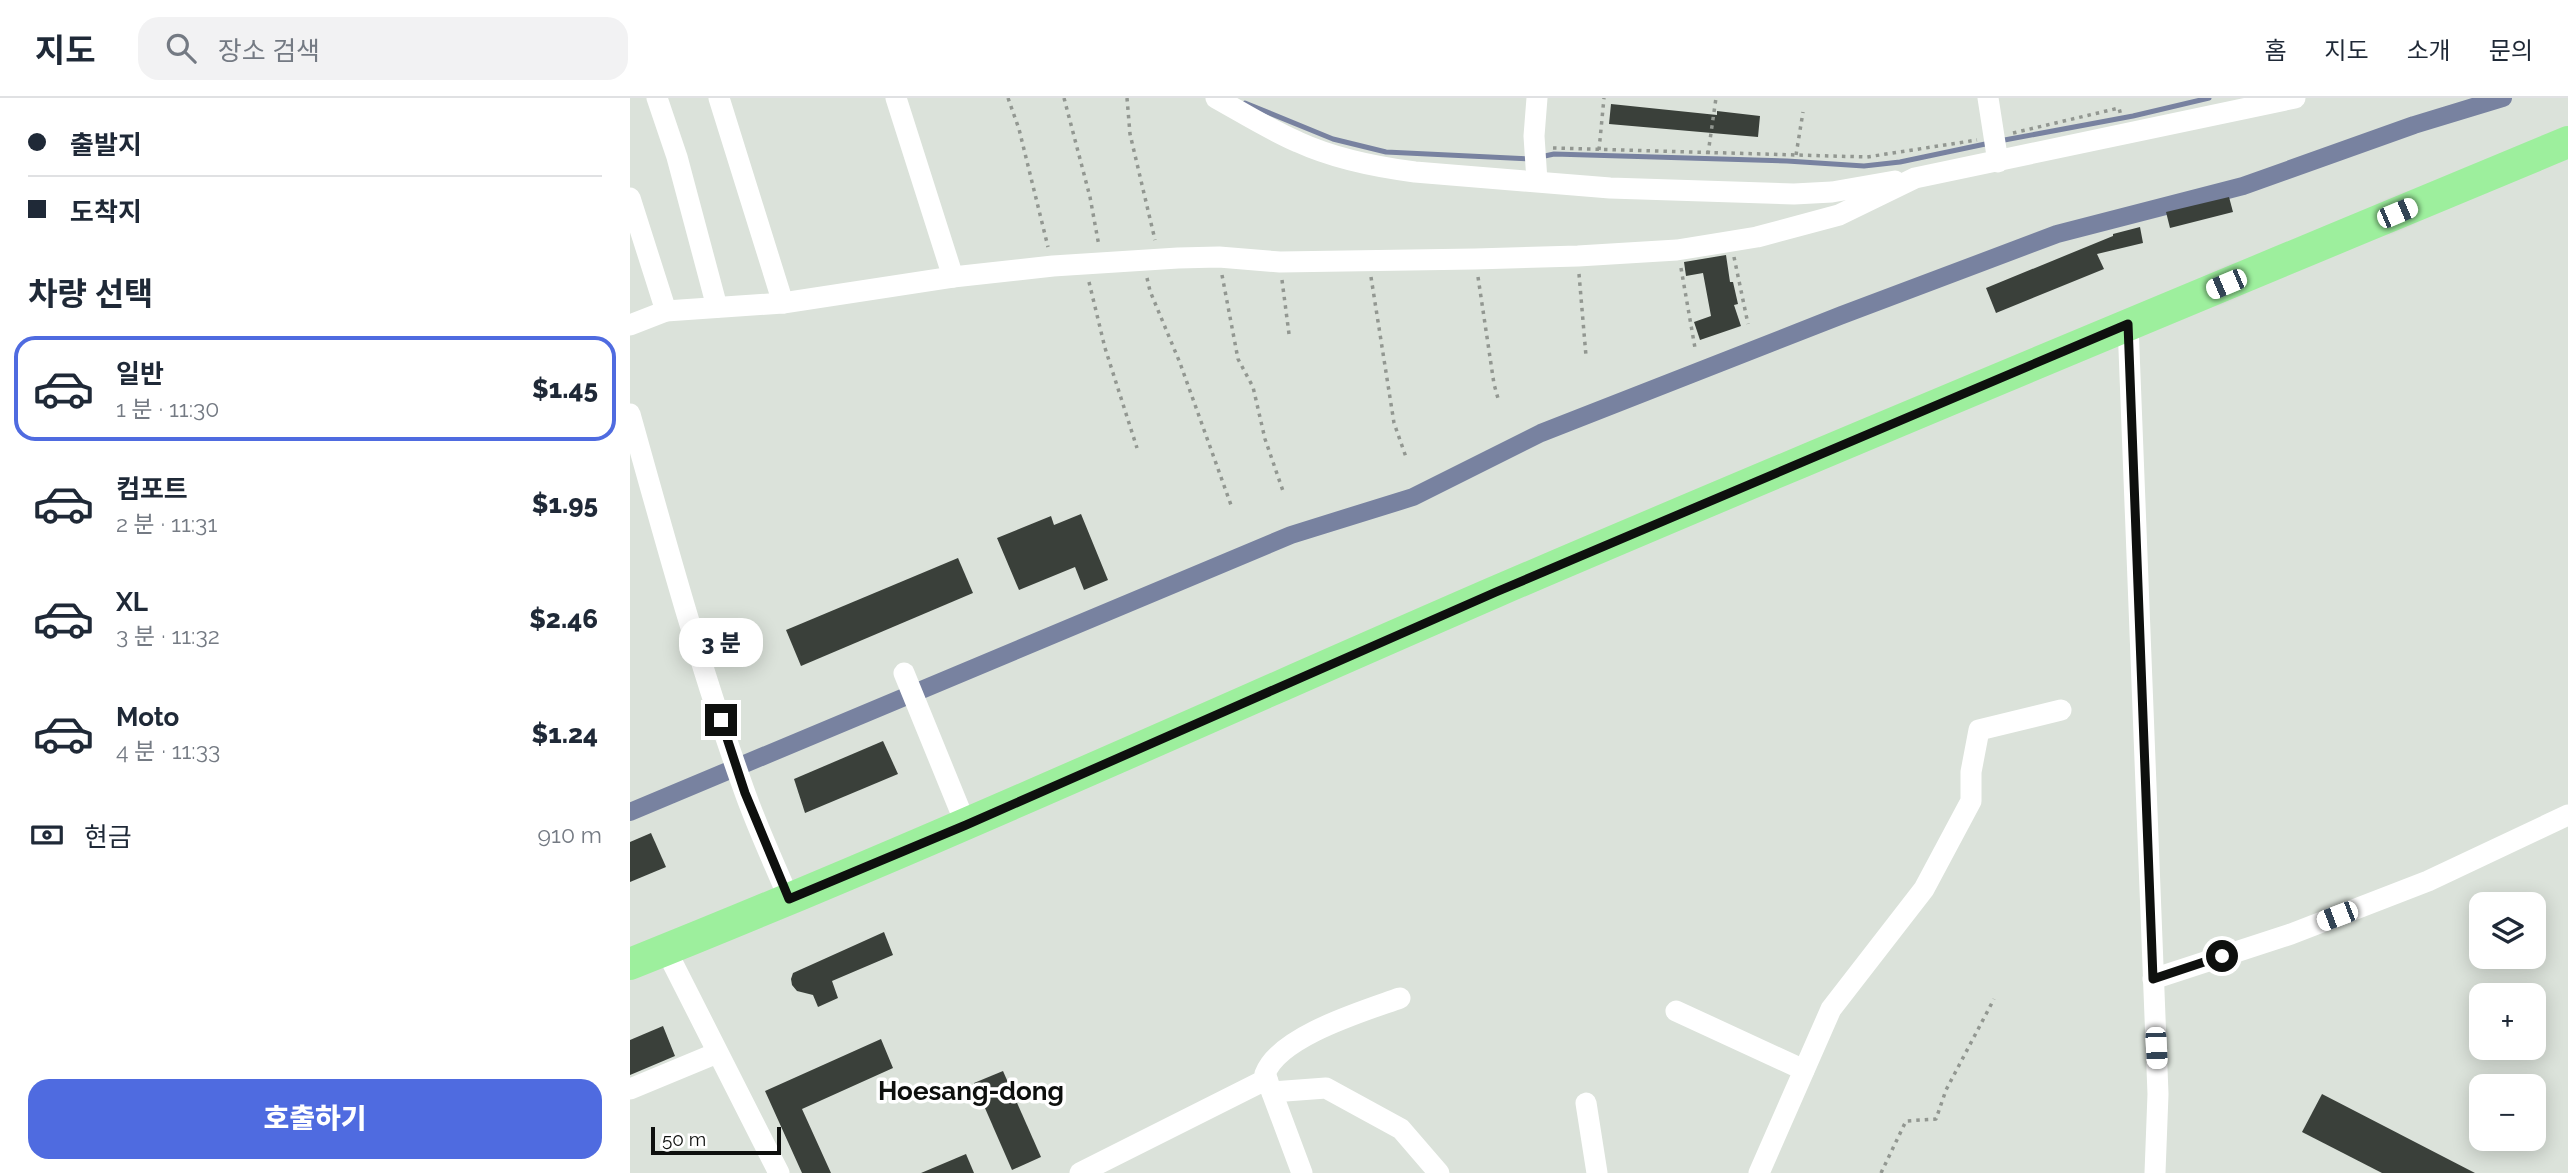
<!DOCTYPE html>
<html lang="ko">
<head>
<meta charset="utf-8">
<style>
  body { margin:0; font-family:Raleway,"Noto Sans KR",sans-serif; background:#f2f2f3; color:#1f2937; height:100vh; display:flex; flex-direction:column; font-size:26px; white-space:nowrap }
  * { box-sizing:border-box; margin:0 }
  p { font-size:23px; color:#747a83 }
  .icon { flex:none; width:38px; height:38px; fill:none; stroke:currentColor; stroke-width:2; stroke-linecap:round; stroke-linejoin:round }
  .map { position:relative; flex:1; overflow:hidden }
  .panel { display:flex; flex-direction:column; background:#fff; width:630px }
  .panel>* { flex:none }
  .hud { display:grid; align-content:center; height:154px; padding:0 28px; background:#fff }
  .controls { position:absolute; left:1839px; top:794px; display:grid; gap:14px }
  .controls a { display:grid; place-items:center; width:77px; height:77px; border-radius:14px; background:#fff; box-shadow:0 4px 18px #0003; font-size:35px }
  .scale { position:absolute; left:21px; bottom:18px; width:130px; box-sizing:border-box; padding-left:7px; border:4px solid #0e100e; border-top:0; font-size:19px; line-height:24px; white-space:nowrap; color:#0e100e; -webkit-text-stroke:5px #fff; paint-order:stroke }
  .end { position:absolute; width:32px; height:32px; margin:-16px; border:9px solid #0e100e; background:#fff; box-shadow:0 0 0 4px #fff }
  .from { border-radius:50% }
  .bubble { position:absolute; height:49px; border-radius:21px; background:#fff; box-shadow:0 4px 18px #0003; font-size:23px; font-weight:800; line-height:49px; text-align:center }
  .car { position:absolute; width:21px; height:42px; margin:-21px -10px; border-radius:9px; box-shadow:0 0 5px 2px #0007; background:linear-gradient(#fff 24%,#345 0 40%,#fff 0 76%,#345 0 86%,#fff 0) }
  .hud b { display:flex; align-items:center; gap:24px; height:66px; font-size:26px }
  .hud b+b { border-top:2px solid #e0e1e3 }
  .hud i { width:18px; height:18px; background:#1f2937 }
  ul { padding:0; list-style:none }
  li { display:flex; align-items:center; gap:21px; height:105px; margin:0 14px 10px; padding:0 14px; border:4px solid transparent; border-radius:21px }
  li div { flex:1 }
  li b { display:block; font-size:26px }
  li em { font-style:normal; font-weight:800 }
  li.active { border-color:#4f6be0 }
  li>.icon { width:63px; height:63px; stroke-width:1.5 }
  h2 { padding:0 28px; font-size:32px; line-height:84px }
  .pay { display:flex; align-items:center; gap:18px; height:77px; padding:0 28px; font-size:26px }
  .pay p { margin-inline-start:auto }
  .primary-button { display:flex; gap:14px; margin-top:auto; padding:14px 28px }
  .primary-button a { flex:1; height:80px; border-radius:21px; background:#4f6be0; color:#fff; font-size:28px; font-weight:800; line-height:80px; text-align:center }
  header { display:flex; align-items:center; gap:42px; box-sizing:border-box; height:98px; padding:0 35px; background:#fff; border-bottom:2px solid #e0e1e3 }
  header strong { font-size:33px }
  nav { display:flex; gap:38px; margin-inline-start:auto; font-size:24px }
  .search { width:490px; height:63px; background:#f2f2f3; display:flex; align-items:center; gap:18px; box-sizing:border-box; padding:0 24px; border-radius:21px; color:#747a83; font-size:26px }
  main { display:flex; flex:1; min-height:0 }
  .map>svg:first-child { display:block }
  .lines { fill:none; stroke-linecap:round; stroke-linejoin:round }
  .stream { stroke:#7882a0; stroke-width:5 }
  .canal { stroke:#7882a0; stroke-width:18 }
  .building { fill:#3a403a }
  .path { stroke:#929791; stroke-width:3.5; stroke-dasharray:3.5 5; stroke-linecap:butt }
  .minor { stroke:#fff; stroke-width:21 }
  .highway { stroke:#9def9d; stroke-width:32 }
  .route { stroke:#0e100e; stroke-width:9 }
  .labels { text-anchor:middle; stroke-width:7; stroke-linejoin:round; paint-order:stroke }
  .district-label { font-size:26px; font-weight:bold; fill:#0e100e; stroke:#fff }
</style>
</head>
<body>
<header>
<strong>지도</strong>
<div class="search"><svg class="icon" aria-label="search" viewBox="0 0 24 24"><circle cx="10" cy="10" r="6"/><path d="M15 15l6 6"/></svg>장소 검색</div>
<nav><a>홈</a><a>지도</a><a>소개</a><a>문의</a></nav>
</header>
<main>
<section class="panel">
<div class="hud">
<b><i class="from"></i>출발지</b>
<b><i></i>도착지</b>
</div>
<h2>차량 선택</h2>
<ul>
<li class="active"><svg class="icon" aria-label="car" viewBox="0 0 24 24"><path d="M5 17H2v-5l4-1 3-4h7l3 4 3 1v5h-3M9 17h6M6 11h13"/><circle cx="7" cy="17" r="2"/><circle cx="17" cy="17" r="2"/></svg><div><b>일반</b><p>1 분 · 11:30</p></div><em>$1.45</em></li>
<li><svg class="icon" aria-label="car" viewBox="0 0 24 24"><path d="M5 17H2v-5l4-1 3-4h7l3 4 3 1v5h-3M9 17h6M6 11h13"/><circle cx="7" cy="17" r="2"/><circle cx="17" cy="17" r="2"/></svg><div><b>컴포트</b><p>2 분 · 11:31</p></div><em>$1.95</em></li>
<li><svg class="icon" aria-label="car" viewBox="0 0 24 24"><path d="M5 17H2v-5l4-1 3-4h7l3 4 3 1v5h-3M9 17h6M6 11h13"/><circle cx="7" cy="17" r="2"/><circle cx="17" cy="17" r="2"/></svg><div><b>XL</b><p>3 분 · 11:32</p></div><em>$2.46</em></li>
<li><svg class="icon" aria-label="car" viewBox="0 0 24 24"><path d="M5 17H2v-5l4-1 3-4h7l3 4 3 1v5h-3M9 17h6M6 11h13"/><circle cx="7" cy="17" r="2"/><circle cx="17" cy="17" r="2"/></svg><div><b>Moto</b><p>4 분 · 11:33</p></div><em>$1.24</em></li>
</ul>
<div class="pay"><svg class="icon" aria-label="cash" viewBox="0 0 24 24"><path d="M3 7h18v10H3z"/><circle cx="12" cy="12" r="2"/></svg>현금<p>910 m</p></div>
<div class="primary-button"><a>호출하기</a></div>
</section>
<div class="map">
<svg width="1938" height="1075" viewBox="0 0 1938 1075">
  <rect width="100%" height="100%" fill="#dbe2da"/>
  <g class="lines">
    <g class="stream">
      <polyline points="615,5 703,41 756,54 901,61"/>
      <polyline points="1369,43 1503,18 1579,0"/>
      <polyline points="910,59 924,56 1157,63 1234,68 1270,64 1360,45"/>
    </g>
    <polyline class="canal" points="0,714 661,437 783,399 911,335 1212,217 1427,136 1613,88 1784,27 1873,0"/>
  </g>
  <g class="building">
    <polygon points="981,6 1087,17 1087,13 1130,18 1128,39 979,26"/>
    <polygon points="1599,99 1603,114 1540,130 1536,114"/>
    <polygon points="1510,129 1513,145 1467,156 1474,171 1366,215 1356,190 1483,138 1483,136"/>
    <polygon points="1096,157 1100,184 1103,184 1108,206 1104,207 1111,228 1070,242 1064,224 1081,218 1073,175 1056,178 1054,164"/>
    <polygon points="451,416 478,482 454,492 445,469 389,492 367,440 421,418 424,427"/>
    <polygon points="328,460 343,495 171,568 156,532"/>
    <polygon points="253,643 268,676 175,715 164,681"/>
    <polygon points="21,735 36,769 0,784 0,744"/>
    <polygon points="254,834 263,857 202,883 208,900 188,909 183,897 167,893 162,887 161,881 163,875"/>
    <polygon points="33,928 45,958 0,977 0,942"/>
    <polygon points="251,941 263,970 172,1011 201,1075 172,1075 135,993"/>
    <polygon points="373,973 411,1059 382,1072 344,985"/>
    <polygon points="1692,996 1845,1075 1752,1075 1672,1034"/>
    <polygon points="336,1056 344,1075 291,1075"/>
  </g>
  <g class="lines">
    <g class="path">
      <polyline points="378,0 389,31 418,149"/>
      <polyline points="434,0 460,99 469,148"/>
      <polyline points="497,0 500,36 525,142"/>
      <polyline points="1383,35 1489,10 1491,18"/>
      <polyline points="923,50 1237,59 1347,42"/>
      <polyline points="969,52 974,0"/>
      <polyline points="1078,56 1086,0"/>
      <polyline points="1166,57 1173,14"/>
      <polyline points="1104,159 1118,226"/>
      <polyline points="1051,170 1065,250"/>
      <polyline points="949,176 956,258"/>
      <polyline points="592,177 608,261 623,289 635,341 653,393"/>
      <polyline points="741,179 764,325 777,362"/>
      <polyline points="848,179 864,286 869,304"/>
      <polyline points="517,180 520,193 550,265 601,407"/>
      <polyline points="652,182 659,236"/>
      <polyline points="459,184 475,250 507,350"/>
      <polyline points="1251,1075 1276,1023 1306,1021 1316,992 1364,901"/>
    </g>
    <g class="minor">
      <polyline points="27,0 47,59 87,209"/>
      <polyline points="89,0 153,205"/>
      <polyline points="266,0 323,179"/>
      <path d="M586,0C613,15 640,32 668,44C705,61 746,69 785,74L980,90L1164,96L1202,94L1265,83"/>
      <polyline points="1358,0 1368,64"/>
      <polyline points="907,83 904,38 907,0"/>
      <polyline points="0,100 36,213"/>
      <polyline points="1498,226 1528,996 1525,1075"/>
      <polyline points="0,227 36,213 153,205 323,179 423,168 548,160 589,159 650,164 845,161 948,158 1047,152 1127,139 1209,117 1285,80 1665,0"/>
      <path d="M0,316C35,442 70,569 114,692C127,729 144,765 159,801"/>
      <polyline points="274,575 336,727"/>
      <polyline points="36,852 149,1075"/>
      <polyline points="1523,881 1661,836 1798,783 1938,717"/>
      <polyline points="1046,913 1174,972"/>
      <polyline points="0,991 87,955"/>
      <polyline points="642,994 696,990 771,1031 809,1075"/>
      <polyline points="956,1005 967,1075"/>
      <polyline points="450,1075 637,981"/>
      <path d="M672,1075L635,976C649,938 734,913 770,900"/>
      <polyline points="1129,1075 1201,911 1294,791 1341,703 1341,674 1349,632 1431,612"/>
    </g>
    <path class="highway" d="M0,866C291,750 577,619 865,494C1221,341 1580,193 1938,44"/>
  </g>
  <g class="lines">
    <polyline class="route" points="91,622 115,695 159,801 336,727 866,494 1498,226 1523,881 1592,858"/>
  </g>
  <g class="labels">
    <g class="district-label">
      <text x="341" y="1002">Hoesang-dong</text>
    </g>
  </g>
</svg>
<div class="controls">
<a><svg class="icon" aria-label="layers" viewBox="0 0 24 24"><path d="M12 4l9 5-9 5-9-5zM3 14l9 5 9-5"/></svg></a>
<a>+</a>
<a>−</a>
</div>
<div class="scale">50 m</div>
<i class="end from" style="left:1592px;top:858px"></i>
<i class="end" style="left:91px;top:622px"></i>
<div class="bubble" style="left:49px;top:520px;width:84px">3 분</div>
<i class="car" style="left:1767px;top:115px;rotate:67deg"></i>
<i class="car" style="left:1596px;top:186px;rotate:247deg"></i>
<i class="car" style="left:1707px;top:818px;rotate:249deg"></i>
<i class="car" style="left:1526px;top:950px;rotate:177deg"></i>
</div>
</main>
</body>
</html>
